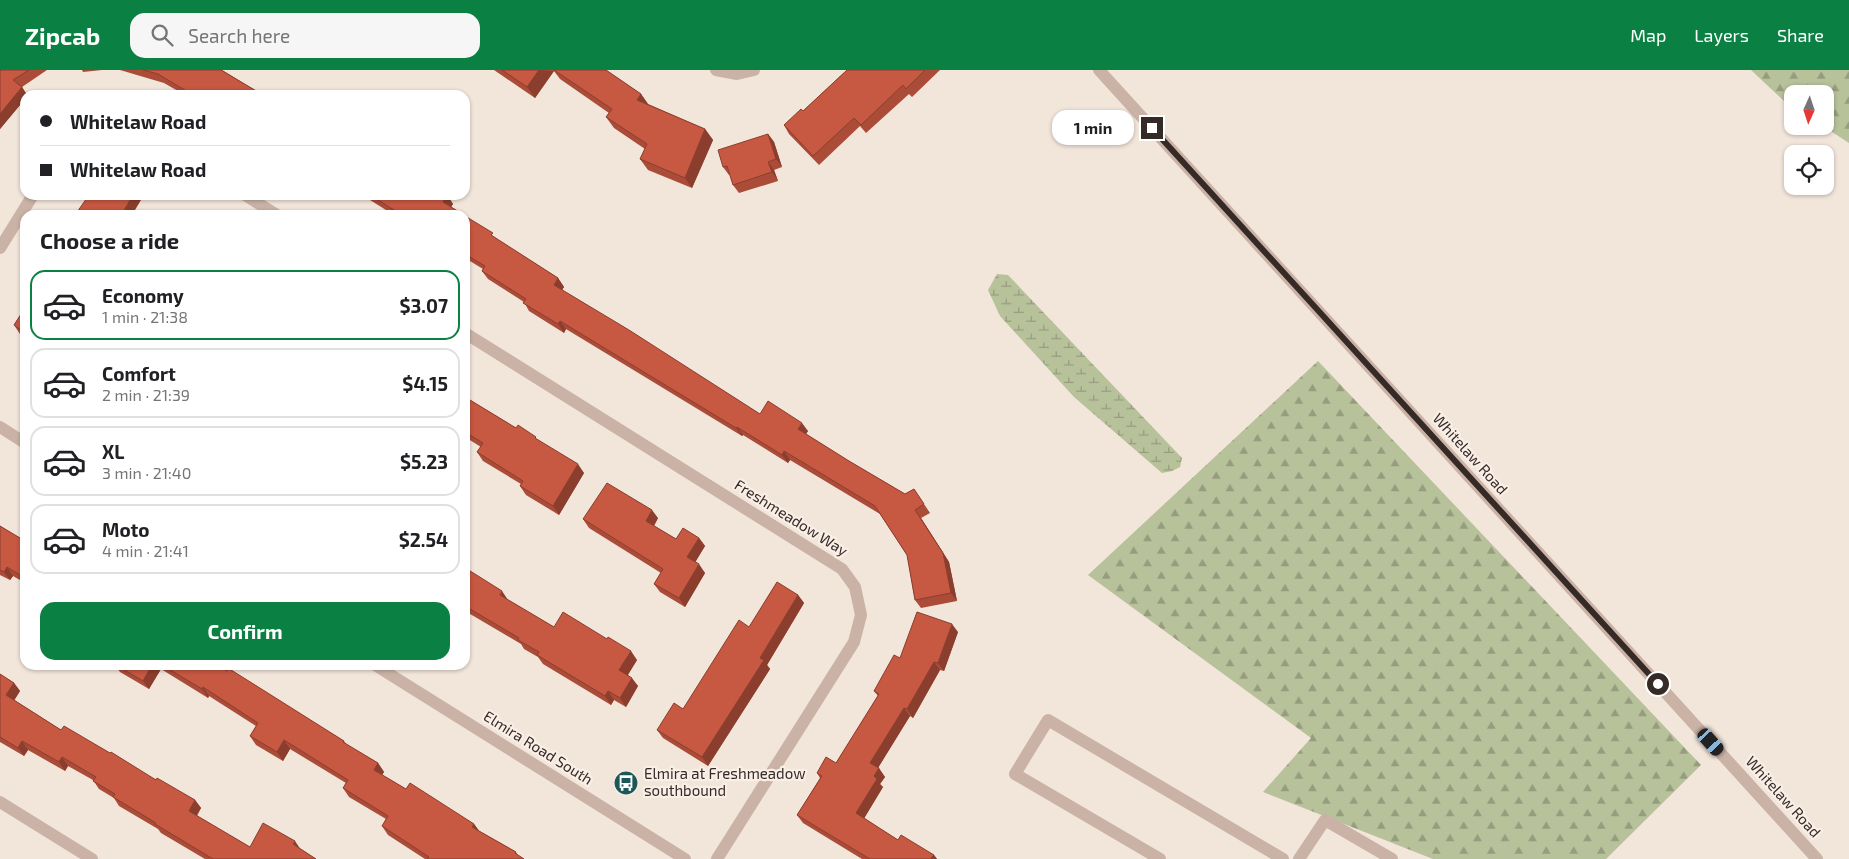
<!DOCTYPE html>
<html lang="en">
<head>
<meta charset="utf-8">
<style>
  body { margin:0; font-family:"Exo 2",sans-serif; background:#f6f6f6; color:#202124; height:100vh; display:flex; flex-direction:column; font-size:19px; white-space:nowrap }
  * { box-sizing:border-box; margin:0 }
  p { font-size:16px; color:#757577 }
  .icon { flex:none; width:28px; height:28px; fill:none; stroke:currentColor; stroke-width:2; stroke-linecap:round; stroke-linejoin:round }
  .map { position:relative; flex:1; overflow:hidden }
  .drawer { position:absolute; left:20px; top:140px; width:450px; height:460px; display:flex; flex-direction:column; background:#fff; border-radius:15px; box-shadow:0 1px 4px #0004 }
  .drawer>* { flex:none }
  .top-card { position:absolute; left:20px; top:20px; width:450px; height:110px; border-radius:15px; box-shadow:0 1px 4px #0004; display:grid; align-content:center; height:110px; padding:0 20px; background:#fff }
  .needle { width:32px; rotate:183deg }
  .buttons { position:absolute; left:1784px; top:15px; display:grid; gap:10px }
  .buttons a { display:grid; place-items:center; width:50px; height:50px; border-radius:10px; background:#fff; box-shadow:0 1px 4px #0004; font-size:25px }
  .end { position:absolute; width:22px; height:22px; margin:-11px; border:6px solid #362a27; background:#fff; box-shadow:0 0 0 2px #fff }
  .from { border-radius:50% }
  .bubble { position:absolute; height:35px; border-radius:15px; background:#fff; box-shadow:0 1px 4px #0004; font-size:16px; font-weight:700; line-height:35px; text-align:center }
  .car { position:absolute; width:15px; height:30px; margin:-15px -8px; border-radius:6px; box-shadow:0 0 4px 1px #0007; background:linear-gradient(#222 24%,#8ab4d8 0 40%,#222 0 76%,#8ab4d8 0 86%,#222 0) }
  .top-card b { display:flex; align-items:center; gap:18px; height:48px; font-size:19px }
  .top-card b+b { border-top:1px solid #e0e0e0 }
  .top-card i { width:12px; height:12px; background:#202124 }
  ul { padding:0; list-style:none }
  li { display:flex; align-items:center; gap:15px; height:70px; margin:0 10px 8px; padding:0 10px; border:2px solid #e0e0e0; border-radius:15px }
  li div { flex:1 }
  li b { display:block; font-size:19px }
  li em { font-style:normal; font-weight:700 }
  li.selected { border-color:#0b8043 }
  li>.icon { width:45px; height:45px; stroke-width:1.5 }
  h2 { padding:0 20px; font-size:22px; line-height:60px }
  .primary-button { display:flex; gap:10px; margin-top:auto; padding:10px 20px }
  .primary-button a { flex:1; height:58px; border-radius:15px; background:#0b8043; color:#fff; font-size:20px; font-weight:700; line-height:58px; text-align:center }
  header { display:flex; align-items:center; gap:30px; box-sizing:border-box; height:70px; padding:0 25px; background:#0b8043; color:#fff }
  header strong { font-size:24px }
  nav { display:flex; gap:28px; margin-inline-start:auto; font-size:18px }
  .search { width:350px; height:45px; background:#f6f6f6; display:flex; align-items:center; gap:12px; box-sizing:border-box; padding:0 18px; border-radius:15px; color:#757577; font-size:19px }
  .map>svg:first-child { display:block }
  .forest { fill:url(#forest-firs) }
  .wetland { fill:url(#wetland-marsh) }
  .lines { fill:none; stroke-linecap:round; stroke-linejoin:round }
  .minor { stroke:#cab3a6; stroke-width:12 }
  .wall { fill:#ab4c39 }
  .shaded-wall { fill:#8b3e2e }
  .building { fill:#c75842; stroke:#8b3e2e }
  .route { stroke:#362a27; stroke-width:6 }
  .labels { text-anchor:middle; stroke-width:4.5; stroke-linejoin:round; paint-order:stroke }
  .street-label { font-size:15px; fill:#362a27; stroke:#f9efe6 }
  .poi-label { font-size:15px; fill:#362a27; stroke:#f9efe6; text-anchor:start }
</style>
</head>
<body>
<header>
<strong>Zipcab</strong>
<div class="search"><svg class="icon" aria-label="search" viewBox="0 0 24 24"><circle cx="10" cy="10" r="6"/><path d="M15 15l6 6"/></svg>Search here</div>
<nav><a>Map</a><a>Layers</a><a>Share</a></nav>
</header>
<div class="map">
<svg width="1849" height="789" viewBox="0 0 1849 789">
  <defs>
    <pattern id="forest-firs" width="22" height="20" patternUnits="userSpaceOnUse" patternTransform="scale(1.25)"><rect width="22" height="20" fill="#b7c19a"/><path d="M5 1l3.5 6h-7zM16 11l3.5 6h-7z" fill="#969d7e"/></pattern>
    <pattern id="wetland-marsh" width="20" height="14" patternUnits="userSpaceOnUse" patternTransform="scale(1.25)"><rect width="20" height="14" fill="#b7c19a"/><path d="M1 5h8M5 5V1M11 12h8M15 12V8" fill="none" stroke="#969d7e"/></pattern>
  </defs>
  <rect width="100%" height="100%" fill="#f2e5da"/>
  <g class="forest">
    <polygon points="1751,0 1849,0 1849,73 1823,56 1825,56 1825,24 1792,24 1792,37 1784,31"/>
    <polygon points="1318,291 1701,695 1606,789 1433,789 1263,722 1311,668 1088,505"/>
  </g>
  <polygon class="wetland" points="997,204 1008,205 1182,388 1180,397 1172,401 1162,403 1074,327 1000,246 988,220"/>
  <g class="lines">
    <g class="minor">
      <polyline points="716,0 737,4 754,0"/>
      <polyline points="1099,0 1817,789"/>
      <polyline points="245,125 277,145"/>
      <polyline points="0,178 33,125"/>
      <polyline points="465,263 842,499 855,517 861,545 854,572 717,789"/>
      <polyline points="0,357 25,373"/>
      <polyline points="375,595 685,789"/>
      <polyline points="0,732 92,789"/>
      <polyline points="1160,789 1015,704 1048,650 1283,789"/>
      <polyline points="1299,789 1325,750 1392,789"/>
    </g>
  </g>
  <g class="wall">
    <polygon points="1,0 47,0 22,17 27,25 25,25 25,29 0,59 0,1"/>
    <polygon points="82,0 102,0 83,2"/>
    <polygon points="120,0 222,0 263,25 185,25 164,13"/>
    <polygon points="494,0 606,0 641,24 648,34 705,59 713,70 692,118 648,100 640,89 645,79 614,58 606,47 609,43 560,9 554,1 535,28"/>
    <polygon points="847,0 940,0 912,27 909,24 866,63 860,56 819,95 789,64 784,55 803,41"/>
    <polygon points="768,64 774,72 782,97 774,100 778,111 739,123 733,115 730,105 729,105 723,97"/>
    <polygon points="362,125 447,125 453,134 451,137 464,145 394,145"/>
    <polygon points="465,146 497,169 558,208 564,217 562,220 760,344 808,361 806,364 849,391 905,424 914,419 930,443 921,448 949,492 957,531 921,538 915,530 907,485 880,444 790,390 788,393 743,365 742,366 566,259 564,263 529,241 524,232 488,209 482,201 483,199 465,188"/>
    <polygon points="25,238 25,267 20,264 14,255"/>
    <polygon points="465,327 516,358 538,370 584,403 559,445 526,425 520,416 521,414 483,391 477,382 481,377 465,367"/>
    <polygon points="658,448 654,456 676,469 699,468 705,476 695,492 705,503 685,537 660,522 654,514 661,503 589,458 583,449"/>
    <polygon points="0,456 25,471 25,513 13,506 10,510 0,505"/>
    <polygon points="465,502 508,530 554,557 637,590 628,605 638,616 626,637 614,630 611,635 543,594 538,587 524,579 521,574 465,541"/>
    <polygon points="798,525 804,533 767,595 770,599 708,696 663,668 657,660 683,639 749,557"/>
    <polygon points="958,562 944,601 940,600 913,648 910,646 878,698 885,707 880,714 883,717 864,748 898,770 934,785 937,789 862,789 803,753 797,745 820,708 817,703 836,693 878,626 874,621 900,588"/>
    <polygon points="115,595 218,595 344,671 347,675 378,693 384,702 382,705 406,719 474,754 479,761 516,782 518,786 524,789 425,789 388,765 382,756 386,749 349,727 343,718 346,713 290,679 283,691 256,675 250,666 256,656 209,626 208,628 161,599 149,619 120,602"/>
    <polygon points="0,604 14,613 20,621 14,630 61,660 195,730 201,738 197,746 250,777 299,778 316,789 205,789 161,763 158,759 119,736 114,728 99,719 93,710 68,696 65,701 28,680 24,686 0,672"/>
  </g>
  <g class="shaded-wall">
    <polygon points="539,0 554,1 535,28 527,17"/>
    <polygon points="22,17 27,25 25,25 25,29 0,59 0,44"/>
    <polygon points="641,24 648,34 637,30"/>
    <polygon points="705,59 713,70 692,118 685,108"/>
    <polygon points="768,64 774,72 782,97 776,89"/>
    <polygon points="768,92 774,100 778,111 772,102"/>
    <polygon points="133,125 144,125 132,145 121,145"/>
    <polygon points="447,125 453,134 449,140 443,132"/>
    <polygon points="558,208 564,217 560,223 554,215"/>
    <polygon points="560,251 566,259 564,263 558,254"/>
    <polygon points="802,353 808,361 804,367 798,359"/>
    <polygon points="737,357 743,365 742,366 736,358"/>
    <polygon points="784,381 790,390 788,393 782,385"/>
    <polygon points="578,394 584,403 559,445 553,436"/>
    <polygon points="652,440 658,448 652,459 646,451"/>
    <polygon points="921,448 949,492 957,531 951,523"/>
    <polygon points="699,468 705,476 693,496 687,487"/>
    <polygon points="699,494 705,503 685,537 679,528"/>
    <polygon points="7,497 13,506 10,510 4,502"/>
    <polygon points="502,521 508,530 500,525"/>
    <polygon points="798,525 804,533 767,595 770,599 708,696 702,687 760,588"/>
    <polygon points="952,554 958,562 944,601 938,593"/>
    <polygon points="631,581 637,590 625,609 619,600"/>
    <polygon points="934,592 940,600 913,648 907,639"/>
    <polygon points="152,595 158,595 161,599 149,619 143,611"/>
    <polygon points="632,608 638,616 626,637 620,628"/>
    <polygon points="14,613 20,621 12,634 6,625"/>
    <polygon points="203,617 209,626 208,628 202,619"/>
    <polygon points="608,621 614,630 611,635 605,626"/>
    <polygon points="904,638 910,646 876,701 870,693"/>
    <polygon points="284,670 290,679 283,691 277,682"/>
    <polygon points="22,671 28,680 24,686 18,678"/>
    <polygon points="62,687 68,696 65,701 59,692"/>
    <polygon points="378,693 384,702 380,708 374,700"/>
    <polygon points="879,698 885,707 880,714 883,717 862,752 856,743 874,706"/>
    <polygon points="195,730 201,738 194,749 189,741"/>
    <polygon points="474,754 480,762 472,757"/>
    <polygon points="295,771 301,780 293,774"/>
    <polygon points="934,785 937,789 932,789 931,788"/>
  </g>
  <g class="building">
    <polygon points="1,0 29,0 13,10 22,17 0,44 0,1"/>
    <polygon points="143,0 221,0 263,25 193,25 158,4"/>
    <polygon points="502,0 539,0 527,17"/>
    <polygon points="554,0 606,0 641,24 637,30 705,59 685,108 640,89 647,74 606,47 612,39"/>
    <polygon points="847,0 925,0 906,19 903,15 861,55 854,48 813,86 784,55 801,39 803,41"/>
    <polygon points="768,64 776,89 768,92 772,102 733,115 727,96 723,97 718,80"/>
    <polygon points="89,125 133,125 121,145 75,145"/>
    <polygon points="370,125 447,125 443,132 464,145 402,145"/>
    <polygon points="465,146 493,163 491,165 558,208 554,215 629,260 760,344 768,331 802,353 798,359 849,391 905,424 914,419 924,434 915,440 943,483 951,523 915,530 907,485 875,436 784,381 782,385 737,357 736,358 560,251 558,254 523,233 526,229 482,201 485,196 465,184"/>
    <polygon points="25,238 25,263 14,255"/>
    <polygon points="465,327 516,358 518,355 536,367 535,368 578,394 553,436 520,416 523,411 477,382 483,373 465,362"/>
    <polygon points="607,413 652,440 646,451 676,469 683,458 699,468 687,487 699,494 679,528 654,514 663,499 583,449"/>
    <polygon points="0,456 25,471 25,508 7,497 4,502 0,500"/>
    <polygon points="467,499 502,521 500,525 554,557 563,542 607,569 608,567 631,581 619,600 632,608 620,628 608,621 605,626 537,585 539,582 518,570 519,568 465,536 465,502"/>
    <polygon points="777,512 798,525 760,588 764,590 702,687 657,660 674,633 683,639 739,550 749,557"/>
    <polygon points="917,542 952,554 938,593 934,592 907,639 904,638 870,693 879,698 874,706 877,709 856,743 898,770 901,765 934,785 931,788 933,789 870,789 797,745 822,706 817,703 826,687 836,693 879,624 874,621 894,585 900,588"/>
    <polygon points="116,595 152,595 143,611"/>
    <polygon points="162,595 218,595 227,601 228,598 344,671 343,672 378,693 374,700 406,719 410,713 474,754 472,757 516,782 515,783 524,789 427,789 429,787 382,756 388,746 343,718 348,710 284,670 277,682 250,666 258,653 203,617 202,619"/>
    <polygon points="0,604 14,613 6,625 61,660 64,656 110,683 111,682 156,710 157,708 195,730 189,741 250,777 263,753 295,771 293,774 316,789 213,789 155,754 156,753 113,727 115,724 93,711 96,707 62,687 59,692 22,671 18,678 0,667"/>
  </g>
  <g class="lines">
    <polyline class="route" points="1152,58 1658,614"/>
  </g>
  <defs>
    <symbol id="bus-disc" viewBox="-11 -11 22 22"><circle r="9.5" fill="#1c5857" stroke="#f9efe6"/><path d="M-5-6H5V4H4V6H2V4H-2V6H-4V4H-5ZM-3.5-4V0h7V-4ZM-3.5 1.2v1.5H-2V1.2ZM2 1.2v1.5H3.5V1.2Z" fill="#fff"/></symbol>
  </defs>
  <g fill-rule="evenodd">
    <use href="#bus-disc" x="612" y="699" width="28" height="28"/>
  </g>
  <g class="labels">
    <g class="street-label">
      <text transform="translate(1470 384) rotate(48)" y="5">Whitelaw Road</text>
      <text transform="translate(791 448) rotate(32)" y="5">Freshmeadow Way</text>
      <text transform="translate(538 678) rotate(32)" y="5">Elmira Road South</text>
      <text transform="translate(1783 727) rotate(48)" y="5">Whitelaw Road</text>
    </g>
    <g class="poi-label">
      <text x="644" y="709">Elmira at Freshmeadow<tspan x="644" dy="17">southbound</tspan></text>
    </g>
  </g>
</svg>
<div class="buttons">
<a><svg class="needle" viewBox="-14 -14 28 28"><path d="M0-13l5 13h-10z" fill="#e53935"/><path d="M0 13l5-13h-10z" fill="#757577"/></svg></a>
<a><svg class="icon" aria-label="locate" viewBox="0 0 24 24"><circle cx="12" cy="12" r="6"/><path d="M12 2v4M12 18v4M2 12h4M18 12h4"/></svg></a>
</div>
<i class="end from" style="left:1658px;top:614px"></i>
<i class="end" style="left:1152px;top:58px"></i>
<div class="bubble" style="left:1052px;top:40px;width:82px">1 min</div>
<i class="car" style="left:1711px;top:672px;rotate:138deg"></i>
<div class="top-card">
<b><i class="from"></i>Whitelaw Road</b>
<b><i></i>Whitelaw Road</b>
</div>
<section class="drawer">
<h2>Choose a ride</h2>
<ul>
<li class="selected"><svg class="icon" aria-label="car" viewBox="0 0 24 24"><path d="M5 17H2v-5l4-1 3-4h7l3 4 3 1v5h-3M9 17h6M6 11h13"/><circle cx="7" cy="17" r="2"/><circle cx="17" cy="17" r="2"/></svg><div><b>Economy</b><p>1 min · 21:38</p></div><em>$3.07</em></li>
<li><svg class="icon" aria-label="car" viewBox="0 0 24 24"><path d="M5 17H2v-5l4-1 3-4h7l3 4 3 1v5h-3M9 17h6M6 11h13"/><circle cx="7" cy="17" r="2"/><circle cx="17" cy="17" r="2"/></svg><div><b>Comfort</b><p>2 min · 21:39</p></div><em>$4.15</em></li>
<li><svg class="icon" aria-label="car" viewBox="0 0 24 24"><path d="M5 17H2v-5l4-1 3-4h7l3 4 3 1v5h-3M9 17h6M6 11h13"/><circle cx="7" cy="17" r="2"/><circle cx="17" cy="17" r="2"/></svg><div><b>XL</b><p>3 min · 21:40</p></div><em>$5.23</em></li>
<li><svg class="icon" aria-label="car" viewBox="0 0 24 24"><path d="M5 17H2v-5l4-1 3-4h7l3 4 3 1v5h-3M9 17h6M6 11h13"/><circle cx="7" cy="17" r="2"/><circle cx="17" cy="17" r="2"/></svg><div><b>Moto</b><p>4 min · 21:41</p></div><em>$2.54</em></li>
</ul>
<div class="primary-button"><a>Confirm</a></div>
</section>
</div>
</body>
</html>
